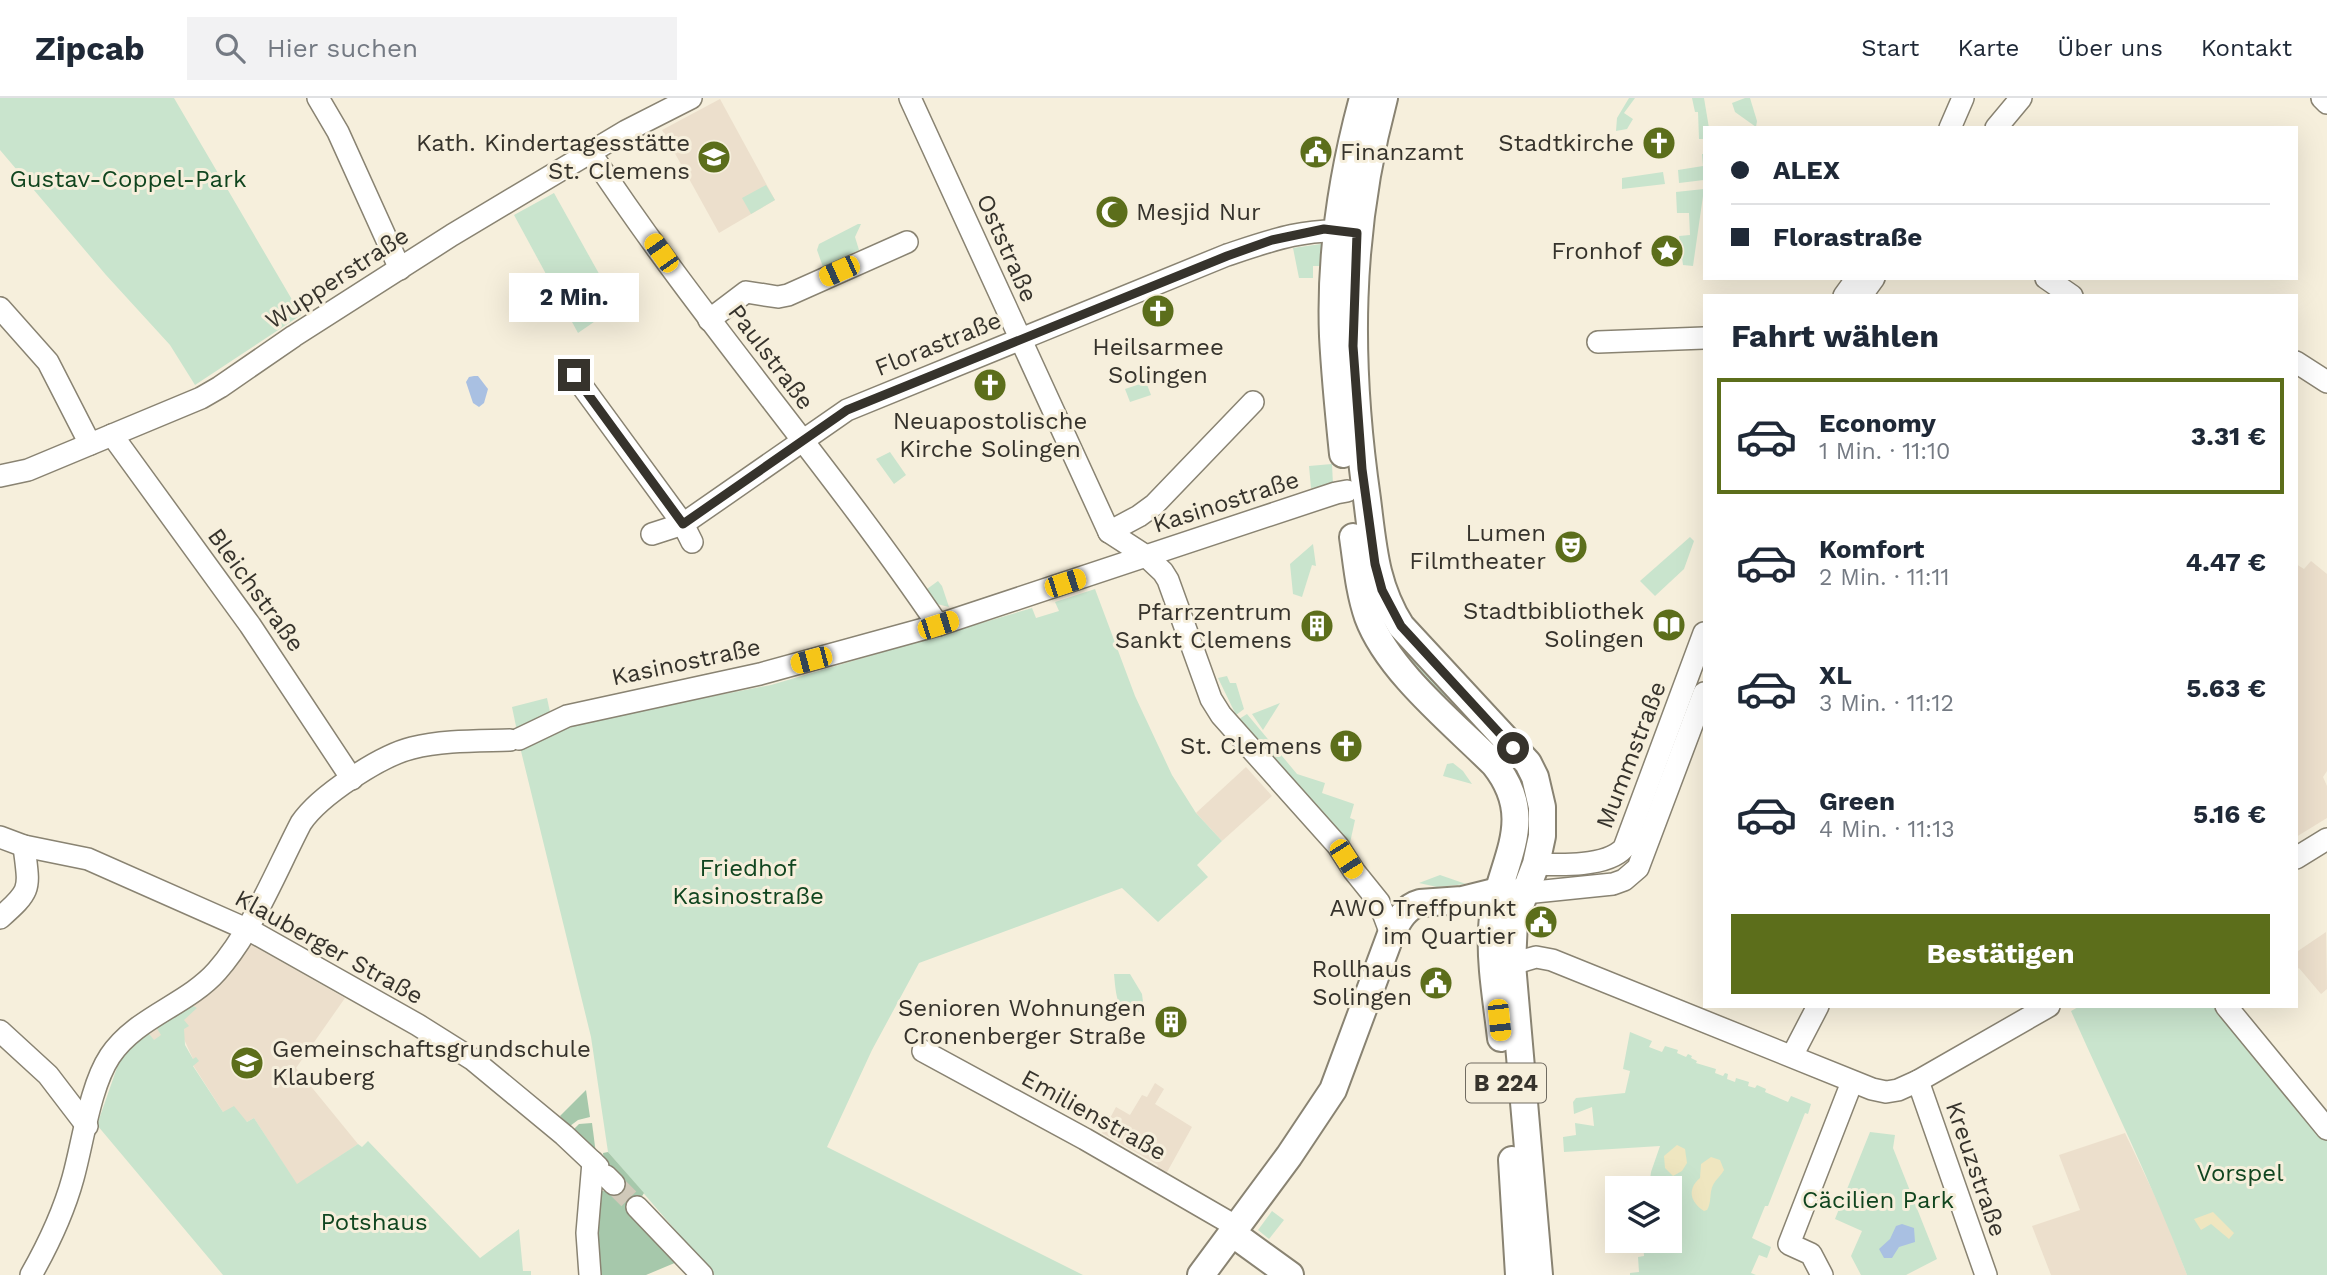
<!DOCTYPE html>
<html lang="de">
<head>
<meta charset="utf-8">
<style>
  body { margin:0; font-family:"Work Sans",sans-serif; background:#f2f2f3; color:#1f2937; height:100vh; display:flex; flex-direction:column; font-size:26px; white-space:nowrap }
  * { box-sizing:border-box; margin:0 }
  p { font-size:23px; color:#747a83 }
  .icon { flex:none; width:38px; height:38px; fill:none; stroke:currentColor; stroke-width:2; stroke-linecap:round; stroke-linejoin:round }
  .map { position:relative; flex:1; overflow:hidden }
  .panel { position:absolute; left:1703px; top:196px; width:595px; height:714px; display:flex; flex-direction:column; background:#fff; border-radius:0px; box-shadow:0 7px 28px #0002 }
  .panel>* { flex:none }
  .banner { position:absolute; left:1703px; top:28px; width:595px; height:154px; border-radius:0px; box-shadow:0 7px 28px #0002; display:grid; align-content:center; height:154px; padding:0 28px; background:#fff }
  .buttons { position:absolute; left:1605px; top:1078px; display:grid; gap:14px }
  .buttons a { display:grid; place-items:center; width:77px; height:77px; border-radius:0px; background:#fff; box-shadow:0 7px 28px #0002; font-size:35px }
  .end { position:absolute; width:32px; height:32px; margin:-16px; border:9px solid #36332c; background:#fff; box-shadow:0 0 0 4px #fff }
  .from { border-radius:50% }
  .bubble { position:absolute; height:49px; border-radius:0px; background:#fff; box-shadow:0 7px 28px #0002; font-size:23px; font-weight:700; line-height:49px; text-align:center }
  .car { position:absolute; width:21px; height:42px; margin:-21px -10px; border-radius:9px; box-shadow:0 0 5px 2px #0007; background:linear-gradient(#f5c518 24%,#345 0 40%,#f5c518 0 76%,#345 0 86%,#f5c518 0) }
  .banner b { display:flex; align-items:center; gap:24px; height:66px; font-size:26px }
  .banner b+b { border-top:2px solid #e0e1e3 }
  .banner i { width:18px; height:18px; background:#1f2937 }
  ul { padding:0; list-style:none }
  li { display:flex; align-items:center; gap:21px; height:116px; margin:0 14px 10px; padding:0 14px; border:4px solid transparent; border-radius:0px }
  li div { flex:1 }
  li b { display:block; font-size:26px }
  li em { font-style:normal; font-weight:700 }
  li.current { border-color:#5c6e1b }
  li>.icon { width:63px; height:63px; stroke-width:1.5 }
  h2 { padding:0 28px; font-size:32px; line-height:84px }
  .cta { display:flex; gap:14px; margin-top:auto; padding:14px 28px }
  .cta a { flex:1; height:80px; border-radius:0px; background:#5c6e1b; color:#fff; font-size:28px; font-weight:700; line-height:80px; text-align:center }
  header { display:flex; align-items:center; gap:42px; box-sizing:border-box; height:98px; padding:0 35px; background:#fff; border-bottom:2px solid #e0e1e3 }
  header strong { font-size:33px }
  nav { display:flex; gap:38px; margin-inline-start:auto; font-size:24px }
  .search { width:490px; height:63px; background:#f2f2f3; display:flex; align-items:center; gap:18px; box-sizing:border-box; padding:0 24px; border-radius:0px; color:#747a83; font-size:26px }
  .map>svg:first-child { display:block }
  .education { fill:#ecdfcc }
  .green { fill:#c9e4cd }
  .forest { fill:#a6c8ab }
  .sand { fill:#efe6c0 }
  .water { fill:#a9c0e2 }
  .lines { fill:none; stroke-linecap:round; stroke-linejoin:round }
  .minor-tunnel { stroke:#d0c9b9; stroke-width:21; stroke-dasharray:21 10; stroke-linecap:butt }
  .minor-casing { stroke:#898372; stroke-width:24 }
  .major-casing { stroke:#898372; stroke-width:30 }
  .minor { stroke:#fff; stroke-width:21 }
  .major { stroke:#fff; stroke-width:26 }
  .route { stroke:#36332c; stroke-width:9 }
  .labels { text-anchor:middle; stroke-width:6; stroke-linejoin:round; paint-order:stroke }
  .shield { fill:#f6efdc; stroke:#706b61; stroke-width:2 }
  .shield-label { font-size:23px; font-weight:bold; fill:#36332c }
  .poi-label { font-size:24px; fill:#36332c; stroke:#f6efdc; text-anchor:end }
  .park-label { font-size:24px; fill:#10451f; stroke:#f6efdc }
  .street-label { font-size:24px; fill:#36332c; stroke:#f6efdc }
</style>
</head>
<body>
<header>
<strong>Zipcab</strong>
<div class="search"><svg class="icon" aria-label="search" viewBox="0 0 24 24"><circle cx="10" cy="10" r="6"/><path d="M15 15l6 6"/></svg>Hier suchen</div>
<nav><a>Start</a><a>Karte</a><a>Über uns</a><a>Kontakt</a></nav>
</header>
<div class="map">
<svg width="2327" height="1177" viewBox="0 0 2327 1177">
  <rect width="100%" height="100%" fill="#f6efdc"/>
  <g class="education">
    <polygon points="720,1 775,102 719,135 662,32"/>
    <polygon points="2311,463 2327,476 2327,673 2323,679 2327,688 2327,720 2296,739 2296,466 2304,471"/>
    <polygon points="1246,669 1272,698 1222,743 1196,715"/>
    <polygon points="2326,834 2327,891 2321,896 2299,870 2296,872 2296,851 2298,853"/>
    <polygon points="250,846 345,900 296,970 358,1046 297,1087 254,1020 247,1024 242,1020 223,1014 193,967 193,961 183,939 162,937 154,943 147,933"/>
    <polygon points="1155,985 1164,991 1155,1006 1192,1029 1166,1076 1156,1071 1158,1067 1102,1035 1116,1009 1130,1017 1142,997 1147,999"/>
    <polygon points="2125,1035 2164,1117 2187,1177 2051,1177 2032,1128 2080,1112 2059,1057"/>
  </g>
  <g class="green">
    <polygon points="0,0 174,0 301,217 195,287 170,247 106,177 0,52"/>
    <polygon points="1629,0 1635,0 1624,15 1633,21 1627,31 1616,33 1617,20"/>
    <polygon points="1692,0 1704,0 1709,30 1704,30 1704,41 1699,41 1698,14 1695,14"/>
    <polygon points="1745,0 1750,0 1757,23 1756,29 1735,14 1732,5"/>
    <polygon points="1702,56 1704,56 1704,82 1679,85 1678,72 1703,68"/>
    <polygon points="1663,74 1665,86 1622,91 1622,80"/>
    <polygon points="766,87 775,102 751,116 742,100"/>
    <polygon points="1704,91 1693,168 1683,167 1679,138 1690,137 1689,115 1677,115 1676,94"/>
    <polygon points="554,95 617,208 578,235 514,117"/>
    <polygon points="858,126 861,126 855,139 859,152 823,169 817,152 819,146"/>
    <polygon points="1321,146 1321,168 1313,168 1313,180 1299,180 1293,150"/>
    <polygon points="1146,284 1151,297 1130,304 1125,291"/>
    <polygon points="890,354 906,377 894,386 876,361"/>
    <polygon points="1332,366 1333,387 1311,390 1309,368"/>
    <polygon points="1690,439 1694,443 1684,471 1655,498 1640,483"/>
    <polygon points="1313,446 1316,468 1312,467 1302,499 1293,496 1290,466"/>
    <polygon points="1368,470 1452,595 1447,599 1442,599 1393,546"/>
    <polygon points="938,483 942,488 949,509 937,506 927,491"/>
    <polygon points="1095,491 1135,598 1172,677 1196,715 1222,743 1197,767 1208,779 1158,824 1122,790 919,865 872,952 827,1049 1083,1177 714,1177 608,1054 591,939 520,649 586,623 771,587 1032,510 1036,520 1059,513 1055,504"/>
    <polygon points="1227,578 1230,585 1236,585 1244,611 1236,617 1218,580"/>
    <polygon points="547,600 550,614 517,633 512,609"/>
    <polygon points="1280,605 1263,632 1252,616"/>
    <polygon points="1247,616 1297,676 1325,685 1322,695 1354,706 1350,720 1355,722 1350,745 1239,621"/>
    <polygon points="1453,665 1463,673 1472,686 1443,678 1447,666"/>
    <polygon points="1440,777 1466,786 1437,789 1419,785"/>
    <path d="M1114,876H1130L1142,896L1144,912C1116,925 1116,894 1114,876Z"/>
    <polygon points="189,906 197,910 184,922 189,928 184,931 185,947 193,961 196,959 199,963 193,968 223,1014 234,1008 247,1024 254,1020 297,1086 358,1046 362,1049 368,1043 480,1160 519,1131 523,1173 531,1173 531,1177 223,1177 97,1027 120,961 147,933 154,942 161,937 156,929"/>
    <path d="M2080,908H2215L2327,1042V1177H2187C2153,1087 2110,1001 2071,913Z"/>
    <polygon points="1630,934 1652,943 1649,949 1662,954 1665,948 1678,952 1677,955 1686,959 1688,956 1692,958 1691,960 1697,963 1696,965 1716,971 1715,975 1723,978 1725,975 1728,976 1727,981 1735,984 1736,980 1749,984 1748,988 1755,990 1757,987 1766,991 1765,994 1788,1004 1791,998 1811,1006 1808,1016 1805,1015 1768,1108 1765,1108 1752,1140 1771,1149 1767,1160 1759,1157 1751,1175 1756,1177 1630,1177 1630,1175 1639,1174 1638,1159 1644,1158 1643,1143 1670,1143 1670,1090 1649,1090 1651,1074 1660,1048 1564,1054 1563,1039 1576,1037 1575,1025 1594,1028 1592,1009 1574,1016 1573,1004 1576,1000 1625,995 1630,973 1623,971"/>
    <polygon points="1870,1034 1895,1037 1893,1050 1937,1161 1906,1177 1861,1177 1851,1158 1862,1133 1835,1121"/>
    <polygon points="1272,1113 1284,1122 1269,1141 1258,1132"/>
  </g>
  <g class="forest">
    <polygon points="586,992 590,1019 578,1022 570,1028 560,1018"/>
    <polygon points="592,1025 596,1056 574,1031 579,1026"/>
    <polygon points="608,1054 644,1095 639,1103 677,1164 646,1177 598,1177 594,1136 598,1093 608,1093 603,1055"/>
  </g>
  <g class="sand">
    <polygon points="1677,1047 1685,1051 1687,1065 1682,1073 1673,1078 1665,1070 1664,1058"/>
    <path d="M1711,1059L1720,1062L1724,1072C1721,1078 1716,1081 1713,1087C1709,1095 1712,1104 1707,1112L1704,1113C1690,1104 1687,1091 1700,1080L1701,1066Z"/>
    <polygon points="2213,1114 2234,1135 2229,1141 2211,1126 2201,1132 2194,1121"/>
  </g>
  <g class="water">
    <polygon points="474,278 478,278 488,291 484,305 479,309 473,305 466,284 469,279"/>
    <polygon points="1902,1126 1914,1130 1915,1144 1899,1149 1892,1160 1884,1160 1879,1151 1890,1141 1896,1128"/>
  </g>
  <g class="lines">
    <polyline class="minor-tunnel" points="614,1086 637,1109"/>
    <defs>
      <g id="minor">
        <polyline points="318,0 338,34 400,171"/>
        <polyline points="910,0 1109,434 1146,458 1163,474 1168,482 1211,601 1221,617 1338,748 1354,773 1379,804 1391,836"/>
        <polyline points="2322,0 2327,5"/>
        <polyline points="1950,30 1963,0"/>
        <polyline points="1996,30 2021,0"/>
        <path d="M590,54C698,218 828,365 938,527"/>
        <polyline points="2046,180 2072,198"/>
        <polyline points="1844,198 1857,180"/>
        <polyline points="1861,198 1874,180"/>
        <polyline points="0,210 48,264 90,346"/>
        <polyline points="709,222 746,194 778,199 788,197 907,144"/>
        <polyline points="1598,244 1704,240"/>
        <polyline points="2296,264 2327,284"/>
        <polyline points="574,277 683,426 692,444"/>
        <polyline points="112,337 250,527 352,681"/>
        <polyline points="0,378 28,372 201,300 220,289 294,238 452,137 626,33 691,0"/>
        <polyline points="1109,434 1139,418 1154,407 1253,304"/>
        <path d="M652,436L683,426L847,312L1227,157C1269,143 1307,129 1352,134"/>
        <polyline points="519,641 567,618 760,576 938,527 1336,395 1347,393"/>
        <polyline points="0,739 24,748 88,761 253,834 418,927 472,961 564,1037 598,1069"/>
        <polyline points="2296,760 2327,741"/>
        <path d="M1536,766C1560,767 1607,769 1624,750L1704,535"/>
        <polyline points="1525,795 1613,786 1624,782 1638,770 1704,595"/>
        <path d="M0,820C33,791 29,791 24,748"/>
        <polyline points="1512,866 1536,859 1552,862 1872,991 1886,994 1898,992 1918,983 2049,908"/>
        <polyline points="2226,908 2327,1031"/>
        <polyline points="0,933 48,977 87,1028"/>
        <polyline points="923,953 1085,1041 1237,1129"/>
        <polyline points="1792,958 1818,908"/>
        <polyline points="1918,983 1986,1177"/>
        <polyline points="606,1078 614,1086"/>
        <polyline points="637,1109 702,1177"/>
        <path d="M31,1177C48,1147 64,1113 73,1080C83,1044 90,988 110,958C136,919 187,907 217,873C253,832 276,773 301,725C319,698 380,658 412,650C443,642 478,643 510,642"/>
        <polyline points="590,1177 587,1135 593,1064"/>
        <polyline points="1822,1177 1811,1156 1789,1146 1852,984"/>
      </g>
      <g id="major">
        <path d="M1384,0C1348,135 1347,263 1367,401C1373,448 1375,487 1401,528L1528,665L1535,679L1542,709V738L1536,766L1514,823L1512,866L1539,1177"/>
        <path d="M1343,356C1339,317 1335,278 1333,238C1330,159 1342,77 1363,0"/>
        <path d="M1353,439C1357,466 1359,493 1368,519C1388,573 1453,625 1494,666C1542,726 1495,767 1492,831C1490,867 1497,904 1501,940"/>
        <polyline points="1512,1062 1519,1177"/>
        <polyline points="1232,1135 1290,1177"/>
        <path d="M1201,1177L1289,1058L1333,992L1391,836C1398,823 1405,809 1420,805L1462,802L1498,793L1513,794"/>
      </g>
    </defs>
    <use href="#minor" class="minor-casing"/>
    <use href="#major" class="major-casing"/>
    <use href="#minor" class="minor"/>
    <use href="#major" class="major"/>
  </g>
  <g class="lines">
    <polyline class="route" points="574,277 683,426 847,312 1227,158 1272,142 1324,131 1357,135 1353,248 1362,371 1375,466 1382,492 1401,528 1513,650"/>
  </g>
  <defs>
    <symbol id="church-disc" viewBox="-11 -11 22 22"><circle r="9.5" fill="#5c6e1b" stroke="#f6efdc"/><path d="M-1.2-6h2.4v3.5h3.3v2.4h-3.3V6h-2.4V-.1h-3.3v-2.4h3.3Z" fill="#fff"/></symbol>
    <symbol id="civic-disc" viewBox="-11 -11 22 22"><circle r="9.5" fill="#5c6e1b" stroke="#f6efdc"/><path d="M-.6-6.5H3V-4.5H.6V-3L4-1V1h2V6H-6V1h2V-1L-.6-3ZM-1.2 2.5V6h2.4V2.5Z" fill="#fff"/></symbol>
    <symbol id="school-disc" viewBox="-11 -11 22 22"><circle r="9.5" fill="#5c6e1b" stroke="#f6efdc"/><path d="M0-5L7-2L0 1L-7-2ZM-4 1L0 2.5L4 1V4Q0 6-4 4Z" fill="#fff"/></symbol>
    <symbol id="mosque-disc" viewBox="-11 -11 22 22"><circle r="9.5" fill="#5c6e1b" stroke="#f6efdc"/><path d="M3.5-4.9A6 6 0 1 0 3.5 4.9A5 5 0 1 1 3.5-4.9Z" fill="#fff"/></symbol>
    <symbol id="sight-disc" viewBox="-11 -11 22 22"><circle r="9.5" fill="#5c6e1b" stroke="#f6efdc"/><path d="M0-6L1.8-2.2L6-1.7L2.9 1.2L3.7 5.4L0 3.3L-3.7 5.4L-2.9 1.2L-6-1.7L-1.8-2.2Z" fill="#fff"/></symbol>
    <symbol id="theatre-disc" viewBox="-11 -11 22 22"><circle r="9.5" fill="#5c6e1b" stroke="#f6efdc"/><path d="M-5-5.5Q0-4 5-5.5V0Q5 5 0 6Q-5 5-5 0ZM-3.3-2.5H-1v1.5H-3.3ZM1-2.5H3.3v1.5H1ZM-2.8 1Q0 5.5 2.8 1Z" fill="#fff"/></symbol>
    <symbol id="library-disc" viewBox="-11 -11 22 22"><circle r="9.5" fill="#5c6e1b" stroke="#f6efdc"/><path d="M-6-4Q-3-5.5-.7-3.5V5Q-3 3-6 4ZM6-4Q3-5.5 .7-3.5V5Q3 3 6 4Z" fill="#fff"/></symbol>
    <symbol id="building-disc" viewBox="-11 -11 22 22"><circle r="9.5" fill="#5c6e1b" stroke="#f6efdc"/><path d="M-4-6H4V6H1V3H-1V6H-4ZM-2.5-4.3h1.7v1.8h-1.7ZM.8-4.3h1.7v1.8H.8ZM-2.5-1h1.7V.8h-1.7ZM.8-1h1.7V.8H.8Z" fill="#fff"/></symbol>
  </defs>
  <g fill-rule="evenodd">
    <use href="#church-disc" x="1640" y="26" width="38" height="38"/>
    <use href="#civic-disc" x="1297" y="35" width="38" height="38"/>
    <use href="#school-disc" x="695" y="40" width="38" height="38"/>
    <use href="#mosque-disc" x="1093" y="95" width="38" height="38"/>
    <use href="#sight-disc" x="1648" y="134" width="38" height="38"/>
    <use href="#church-disc" x="1139" y="194" width="38" height="38"/>
    <use href="#church-disc" x="971" y="268" width="38" height="38"/>
    <use href="#theatre-disc" x="1552" y="430" width="38" height="38"/>
    <use href="#library-disc" x="1650" y="508" width="38" height="38"/>
    <use href="#building-disc" x="1298" y="509" width="38" height="38"/>
    <use href="#church-disc" x="1327" y="629" width="38" height="38"/>
    <use href="#civic-disc" x="1522" y="805" width="38" height="38"/>
    <use href="#civic-disc" x="1417" y="866" width="38" height="38"/>
    <use href="#building-disc" x="1152" y="905" width="38" height="38"/>
    <use href="#school-disc" x="228" y="946" width="38" height="38"/>
  </g>
  <g class="labels">
    <rect class="shield" x="1466" y="965.5" width="80" height="39" rx="5"/>
    <g class="shield-label">
      <text x="1506" y="993">B 224</text>
    </g>
    <g class="poi-label">
      <text x="690" y="53">Kath. Kindertagesstätte<tspan x="690" dy="28">St. Clemens</tspan></text>
      <text x="1634" y="53">Stadtkirche</text>
      <text x="1340" y="62" text-anchor="start">Finanzamt</text>
      <text x="1136" y="122" text-anchor="start">Mesjid Nur</text>
      <text x="1642" y="161">Fronhof</text>
      <text x="1158" y="257" text-anchor="middle">Heilsarmee<tspan x="1158" dy="28">Solingen</tspan></text>
      <text x="990" y="331" text-anchor="middle">Neuapostolische<tspan x="990" dy="28">Kirche Solingen</tspan></text>
      <text x="1546" y="443">Lumen<tspan x="1546" dy="28">Filmtheater</tspan></text>
      <text x="1644" y="521">Stadtbibliothek<tspan x="1644" dy="28">Solingen</tspan></text>
      <text x="1292" y="522">Pfarrzentrum<tspan x="1292" dy="28">Sankt Clemens</tspan></text>
      <text x="1322" y="656">St. Clemens</text>
      <text x="1516" y="818">AWO Treffpunkt<tspan x="1516" dy="28">im Quartier</tspan></text>
      <text x="1412" y="879">Rollhaus<tspan x="1412" dy="28">Solingen</tspan></text>
      <text x="1146" y="918">Senioren Wohnungen<tspan x="1146" dy="28">Cronenberger Straße</tspan></text>
      <text x="272" y="959" text-anchor="start">Gemeinschaftsgrundschule<tspan x="272" dy="28">Klauberg</tspan></text>
    </g>
    <g class="park-label">
      <text x="128" y="89">Gustav-Coppel-Park</text>
      <text x="748" y="778">Friedhof<tspan x="748" dy="28">Kasinostraße</tspan></text>
      <text x="2240" y="1083">Vorspel</text>
      <text x="1878" y="1110">Cäcilien Park</text>
      <text x="374" y="1132">Potshaus</text>
    </g>
    <g class="street-label">
      <text transform="translate(1007 150) rotate(66)" y="8">Oststraße</text>
      <text transform="translate(337 180) rotate(-33)" y="8">Wupperstraße</text>
      <text transform="translate(938 246) rotate(-22)" y="8">Florastraße</text>
      <text transform="translate(771 259) rotate(53)" y="8">Paulstraße</text>
      <text transform="translate(1226 404) rotate(-18)" y="8">Kasinostraße</text>
      <text transform="translate(256 492) rotate(54)" y="8">Bleichstraße</text>
      <text transform="translate(686 564) rotate(-12)" y="8">Kasinostraße</text>
      <text transform="translate(1631 657) rotate(-69)" y="8">Mummstraße</text>
      <text transform="translate(329 849) rotate(29)" y="8">Klauberger Straße</text>
      <text transform="translate(1094 1017) rotate(29)" y="8">Emilienstraße</text>
      <text transform="translate(1976 1071) rotate(71)" y="8">Kreuzstraße</text>
    </g>
  </g>
</svg>
<div class="buttons">
<a><svg class="icon" aria-label="layers" viewBox="0 0 24 24"><path d="M12 4l9 5-9 5-9-5zM3 14l9 5 9-5"/></svg></a>
</div>
<i class="end from" style="left:1513px;top:650px"></i>
<i class="end" style="left:574px;top:277px"></i>
<div class="bubble" style="left:509px;top:175px;width:130px">2 Min.</div>
<i class="car" style="left:661px;top:155px;rotate:325deg"></i>
<i class="car" style="left:839px;top:173px;rotate:246deg"></i>
<i class="car" style="left:1065px;top:485px;rotate:72deg"></i>
<i class="car" style="left:938px;top:527px;rotate:72deg"></i>
<i class="car" style="left:811px;top:562px;rotate:255deg"></i>
<i class="car" style="left:1346px;top:761px;rotate:147deg"></i>
<i class="car" style="left:1499px;top:922px;rotate:174deg"></i>
<div class="banner">
<b><i class="from"></i>ALEX</b>
<b><i></i>Florastraße</b>
</div>
<section class="panel">
<h2>Fahrt wählen</h2>
<ul>
<li class="current"><svg class="icon" aria-label="car" viewBox="0 0 24 24"><path d="M5 17H2v-5l4-1 3-4h7l3 4 3 1v5h-3M9 17h6M6 11h13"/><circle cx="7" cy="17" r="2"/><circle cx="17" cy="17" r="2"/></svg><div><b>Economy</b><p>1 Min. · 11:10</p></div><em>3.31 €</em></li>
<li><svg class="icon" aria-label="car" viewBox="0 0 24 24"><path d="M5 17H2v-5l4-1 3-4h7l3 4 3 1v5h-3M9 17h6M6 11h13"/><circle cx="7" cy="17" r="2"/><circle cx="17" cy="17" r="2"/></svg><div><b>Komfort</b><p>2 Min. · 11:11</p></div><em>4.47 €</em></li>
<li><svg class="icon" aria-label="car" viewBox="0 0 24 24"><path d="M5 17H2v-5l4-1 3-4h7l3 4 3 1v5h-3M9 17h6M6 11h13"/><circle cx="7" cy="17" r="2"/><circle cx="17" cy="17" r="2"/></svg><div><b>XL</b><p>3 Min. · 11:12</p></div><em>5.63 €</em></li>
<li><svg class="icon" aria-label="car" viewBox="0 0 24 24"><path d="M5 17H2v-5l4-1 3-4h7l3 4 3 1v5h-3M9 17h6M6 11h13"/><circle cx="7" cy="17" r="2"/><circle cx="17" cy="17" r="2"/></svg><div><b>Green</b><p>4 Min. · 11:13</p></div><em>5.16 €</em></li>
</ul>
<div class="cta"><a>Bestätigen</a></div>
</section>
</div>
</body>
</html>
